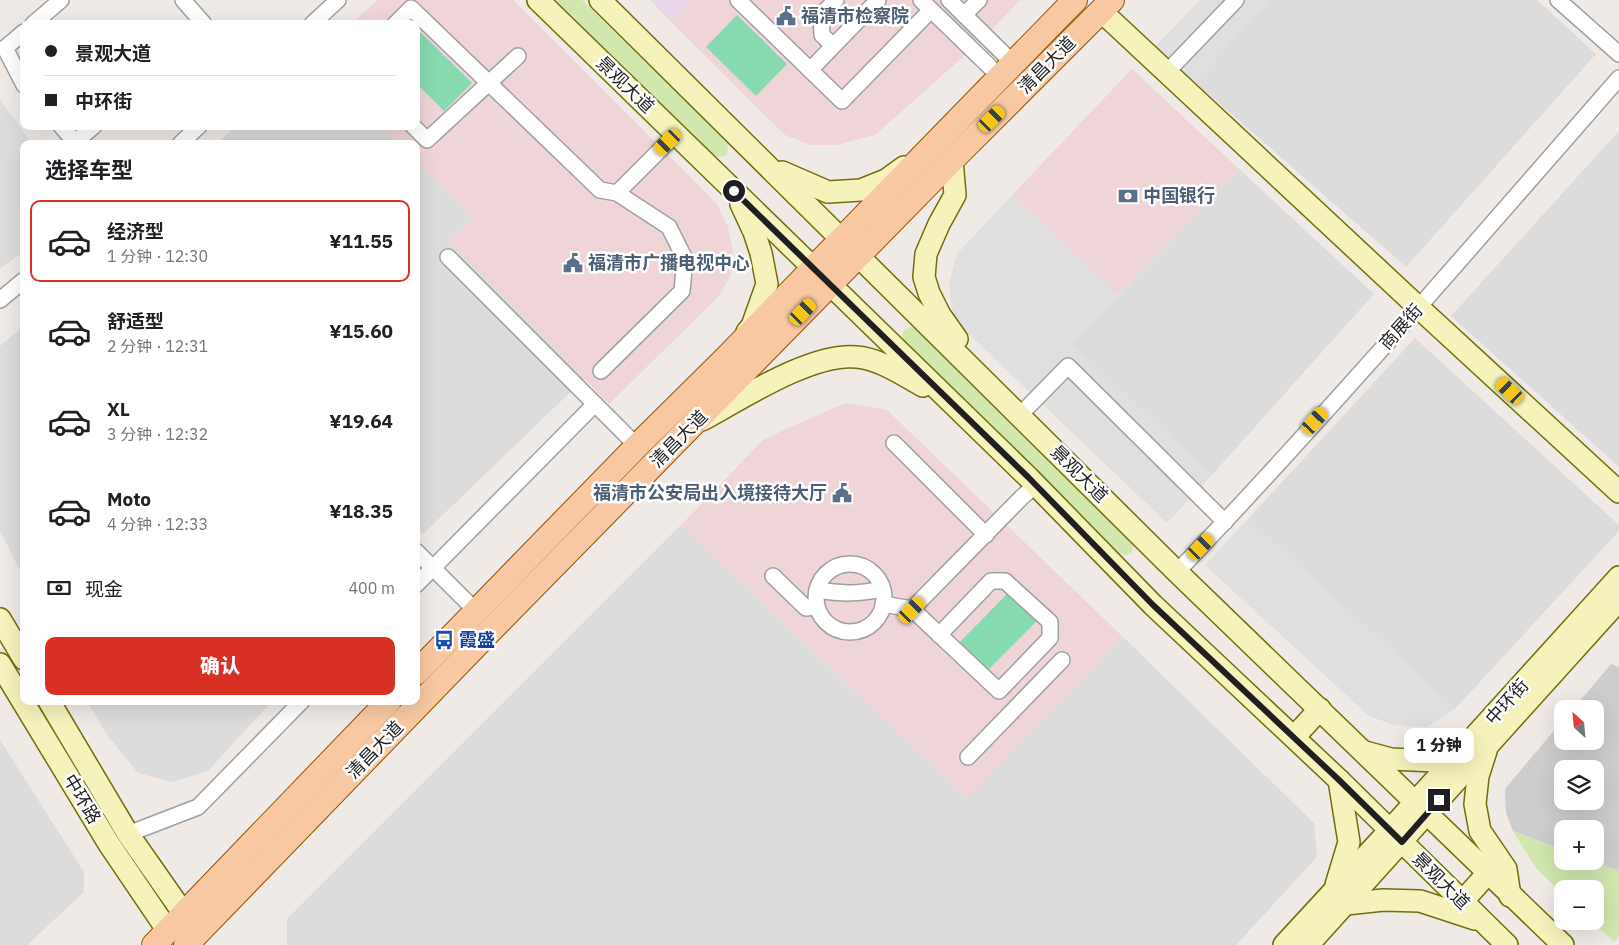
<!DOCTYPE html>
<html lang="zh">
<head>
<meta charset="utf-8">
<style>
  body { margin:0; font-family:"IBM Plex Sans","Noto Sans SC",sans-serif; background:#f6f6f6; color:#202124; height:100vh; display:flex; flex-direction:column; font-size:19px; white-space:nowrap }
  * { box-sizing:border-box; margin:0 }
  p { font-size:16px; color:#757577 }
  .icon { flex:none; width:28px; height:28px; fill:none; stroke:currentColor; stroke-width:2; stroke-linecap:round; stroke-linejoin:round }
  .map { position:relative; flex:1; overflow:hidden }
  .details { position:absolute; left:20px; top:140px; width:400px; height:565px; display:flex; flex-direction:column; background:#fff; border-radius:10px; box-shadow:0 5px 20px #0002 }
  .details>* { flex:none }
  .guide { position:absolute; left:20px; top:20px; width:400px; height:110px; border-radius:10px; box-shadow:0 5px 20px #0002; display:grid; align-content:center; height:110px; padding:0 25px; background:#fff }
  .needle { width:32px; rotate:334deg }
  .fabs { position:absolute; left:1554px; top:700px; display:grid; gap:10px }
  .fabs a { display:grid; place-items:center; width:50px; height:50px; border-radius:10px; background:#fff; box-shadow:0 5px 20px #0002; font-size:25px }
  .end { position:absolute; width:22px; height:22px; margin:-11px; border:6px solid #1f1f1f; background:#fff; box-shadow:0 0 0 2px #fff }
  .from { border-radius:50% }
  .bubble { position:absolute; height:35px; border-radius:10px; background:#fff; box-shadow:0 5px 20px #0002; font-size:16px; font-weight:800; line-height:35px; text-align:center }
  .car { position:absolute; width:15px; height:30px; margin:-15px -8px; border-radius:6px; box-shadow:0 0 4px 1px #0007; background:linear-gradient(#f5c518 24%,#345 0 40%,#f5c518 0 76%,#345 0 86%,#f5c518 0) }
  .guide b { display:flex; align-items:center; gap:18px; height:48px; font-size:19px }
  .guide b+b { border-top:1px solid #e0e0e0 }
  .guide i { width:12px; height:12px; background:#202124 }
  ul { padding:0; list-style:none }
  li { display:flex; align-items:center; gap:15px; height:82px; margin:0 10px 8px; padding:0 15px; border:2px solid transparent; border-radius:10px }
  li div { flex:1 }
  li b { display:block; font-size:19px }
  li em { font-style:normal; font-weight:800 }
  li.selected { border-color:#d93025 }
  li>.icon { width:45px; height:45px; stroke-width:1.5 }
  h2 { padding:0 25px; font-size:22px; line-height:60px }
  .pay { display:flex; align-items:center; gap:12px; height:55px; padding:0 25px; font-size:19px }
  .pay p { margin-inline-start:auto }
  .primary-button { display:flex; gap:10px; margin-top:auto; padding:10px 25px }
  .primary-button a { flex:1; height:58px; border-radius:10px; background:#d93025; color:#fff; font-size:20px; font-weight:800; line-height:58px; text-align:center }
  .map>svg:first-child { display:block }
  .residential { fill:#dddcdc }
  .commercial { fill:#efd5d7 }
  .industrial { fill:#e8d7e7 }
  .religious { fill:#cdcdcd; fill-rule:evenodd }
  .grass { fill:#d1e7ae }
  .pitch { fill:#87dab0 }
  .parking { fill:#dfdfdf }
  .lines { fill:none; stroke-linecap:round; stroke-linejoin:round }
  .street-casing { stroke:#a0a0a0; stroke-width:18 }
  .secondary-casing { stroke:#716f0a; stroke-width:24 }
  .primary-casing { stroke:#925307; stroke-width:26 }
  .street { stroke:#fff; stroke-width:15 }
  .secondary { stroke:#f6f2bc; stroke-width:21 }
  .primary { stroke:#f7c8a2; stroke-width:24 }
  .route { stroke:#1f1f1f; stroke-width:6 }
  .labels { text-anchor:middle; stroke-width:5; stroke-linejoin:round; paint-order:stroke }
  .service-label { font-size:18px; font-weight:bold; fill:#4e5e75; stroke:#fff; text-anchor:start }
  .street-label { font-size:18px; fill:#1f1f1f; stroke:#fff }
  .transit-label { font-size:18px; font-weight:bold; fill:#164399; stroke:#fff; text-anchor:start }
</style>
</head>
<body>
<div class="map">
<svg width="1619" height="945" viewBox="0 0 1619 945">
  <rect width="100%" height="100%" fill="#efeae5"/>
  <g class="residential">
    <polygon points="1269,0 1537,0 1596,54 1406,267 1195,82"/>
    <polygon points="0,99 2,103 33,144 24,144 24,251 0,269"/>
    <polygon points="236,126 381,126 399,144 216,144"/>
    <polygon points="1619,131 1619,467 1451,316"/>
    <polygon points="416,161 473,218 449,240 585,378 423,534 416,526"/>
    <polygon points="1239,169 1374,294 1211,476 1072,344"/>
    <polygon points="24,326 24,578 0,531 0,346"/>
    <polygon points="1415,338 1619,525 1619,531 1455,709 1248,519"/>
    <polygon points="681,525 966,798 1123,637 1314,823 1317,857 1236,945 287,945 287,919"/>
    <polygon points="87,701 272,701 208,771 172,782 138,773 107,735"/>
    <polygon points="0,740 84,872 84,892 27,945 0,945"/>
  </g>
  <g class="commercial">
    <polygon points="378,0 513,0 717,204 728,227 733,252 731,275 719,296 609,404 449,240 473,218 416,161 416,144 399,144 381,126 416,126 416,24 351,24"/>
    <polygon points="694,0 1020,0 980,42 875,135 836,145 811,145 785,135 671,22"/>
    <polygon points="1132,69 1239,169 1118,295 1012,195"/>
    <polygon points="845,403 887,410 1123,637 967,799 681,525 764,439"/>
  </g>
  <polygon class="industrial" points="650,0 694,0 671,22"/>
  <path class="religious" d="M1611,664L1619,667V871L1592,861H1595V829H1562V850L1513,831L1506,813L1505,789L1562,721V741H1595V709H1573ZM1562,769H1595V801H1562Z"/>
  <g class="grass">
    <polygon points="556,0 582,0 727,143 728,148 727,155 720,157 713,155"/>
    <polygon points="911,327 918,330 1131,541 1133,546 1131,553 1125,555 1118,553 904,342 902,335 905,329"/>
    <polygon points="1513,831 1562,850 1562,861 1592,861 1619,871 1619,936 1614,942 1592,921 1595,921 1595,889 1562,889 1562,894 1536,868"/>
  </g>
  <g class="pitch">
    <polygon points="737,15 787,64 756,96 706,47"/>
    <polygon points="416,28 472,83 444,111 416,83"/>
    <polygon points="1009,592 1038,620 985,673 957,645"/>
  </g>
  <g class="parking">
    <polygon points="1200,0 1269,0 1195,82 1154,48"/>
    <polygon points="1012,195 1118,295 1072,344 1211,476 1167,523 953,319 949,283 957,254"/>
    <polygon points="1248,519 1455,709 1427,727 1394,725 1369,716 1205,565"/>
  </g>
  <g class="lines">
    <defs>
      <g id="street">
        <polyline points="183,0 204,24"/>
        <polyline points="738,0 842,101 931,10"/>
        <polyline points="921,0 990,67"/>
        <polyline points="949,0 1013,63"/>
        <polyline points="1558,0 1619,54"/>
        <polyline points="964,15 979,0"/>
        <polyline points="33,24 61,0"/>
        <polyline points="312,24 338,0"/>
        <polyline points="395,24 411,8 600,190 617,193 669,227 685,259 682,291 601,371"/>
        <polyline points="24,32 5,48 24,85"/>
        <polyline points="833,46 822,35 821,15 836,0"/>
        <polyline points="810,70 878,0"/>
        <polyline points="1167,72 1236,0"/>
        <polyline points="61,126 77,144"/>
        <polyline points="413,126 427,140 518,56"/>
        <polyline points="75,142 94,126"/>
        <polyline points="180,144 199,126"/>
        <polyline points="617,193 676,134"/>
        <polyline points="448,257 637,446"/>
        <polyline points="0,300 24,280"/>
        <polyline points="1020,415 1068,366 1225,522"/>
        <polyline points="894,443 986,535"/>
        <polyline points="416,551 476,611"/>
        <circle cx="850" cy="598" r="34"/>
        <path d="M1177,572C1330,412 1474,244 1619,78"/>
        <polyline points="773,576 806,608 817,607"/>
        <polyline points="416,585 595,404"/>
        <path d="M817,590C842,594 858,594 882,589"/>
        <polyline points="883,604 912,609 999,691 1050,638 1050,622 1005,581 991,581 939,635"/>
        <polyline points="912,609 1022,497 1036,485"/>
        <polyline points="968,757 1062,660"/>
        <polyline points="128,834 198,807 302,701"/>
      </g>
      <g id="secondary">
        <polyline points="538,0 1028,477 1153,605 1339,780 1507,945"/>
        <polyline points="600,0 1177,572 1563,945"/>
        <polyline points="1101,11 1418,307 1619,492"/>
        <polyline points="952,160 955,195 939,224 926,254 924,277 929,293 940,315 957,339"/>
        <polyline points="782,172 828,192 861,190 886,180 904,167"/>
        <polyline points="741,204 754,232 761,253 767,284 752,326 747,332"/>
        <path d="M702,420C741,399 812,352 857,357C880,359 903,375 923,386"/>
        <polyline points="0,619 24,659"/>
        <polyline points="0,664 109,844 168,931"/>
        <polyline points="49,701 128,834 184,914"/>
        <polyline points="1294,737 1320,709"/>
        <polyline points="1486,751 1478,776 1475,804 1480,831 1506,869 1510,896"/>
        <polyline points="1365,752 1391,759 1435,761 1457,748"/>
        <polyline points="1336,885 1349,842 1339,780"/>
        <polyline points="1462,902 1487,874"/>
        <polyline points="1346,904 1383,900 1420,901 1475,919"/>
        <polyline points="1284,945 1390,830 1619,577"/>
        <polyline points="1308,945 1619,600"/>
      </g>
      <g id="primary">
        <polyline points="416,673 637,446 725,359 1075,0"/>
        <polyline points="154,945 389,701"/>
        <polyline points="186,945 493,628 952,160 1112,0"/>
      </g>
    </defs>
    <use href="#street" class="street-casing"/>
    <use href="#secondary" class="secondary-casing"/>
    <use href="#primary" class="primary-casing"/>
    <use href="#street" class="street"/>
    <use href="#secondary" class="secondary"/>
    <use href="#primary" class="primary"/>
  </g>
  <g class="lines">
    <polyline class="route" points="734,191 1028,477 1153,605 1339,780 1402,842 1439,800"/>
  </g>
  <defs>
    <symbol id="civic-bare" viewBox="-9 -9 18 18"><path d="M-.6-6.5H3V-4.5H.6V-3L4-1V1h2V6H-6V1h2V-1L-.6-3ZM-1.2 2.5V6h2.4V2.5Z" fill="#5c6f8a" stroke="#fff" stroke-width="2.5" paint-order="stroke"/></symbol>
    <symbol id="bank-bare" viewBox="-9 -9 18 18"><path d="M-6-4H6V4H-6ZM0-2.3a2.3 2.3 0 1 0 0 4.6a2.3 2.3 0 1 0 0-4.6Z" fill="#5c6f8a" stroke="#fff" stroke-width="2.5" paint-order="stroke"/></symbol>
    <symbol id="bus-bare" viewBox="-9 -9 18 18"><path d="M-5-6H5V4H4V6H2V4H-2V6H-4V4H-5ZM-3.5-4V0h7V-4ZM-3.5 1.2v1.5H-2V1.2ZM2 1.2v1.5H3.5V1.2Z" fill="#1a4fb4" stroke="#fff" stroke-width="2.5" paint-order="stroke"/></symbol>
  </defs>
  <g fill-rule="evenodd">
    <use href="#civic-bare" x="772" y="2" width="28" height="28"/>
    <use href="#bank-bare" x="1114" y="182" width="28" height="28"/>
    <use href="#civic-bare" x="559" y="249" width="28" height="28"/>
    <use href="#civic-bare" x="828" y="479" width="28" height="28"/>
    <use href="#bus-bare" x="430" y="626" width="28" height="28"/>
  </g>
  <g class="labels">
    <g class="service-label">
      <text x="801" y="22">福清市检察院</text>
      <text x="1143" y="202">中国银行</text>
      <text x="588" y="269">福清市广播电视中心</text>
      <text x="827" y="499" text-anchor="end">福清市公安局出入境接待大厅</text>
    </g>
    <g class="street-label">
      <text transform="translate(1047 65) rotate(-45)" y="6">清昌大道</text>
      <text transform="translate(625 85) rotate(44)" y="6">景观大道</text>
      <text transform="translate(1401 327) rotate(-48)" y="6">商展街</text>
      <text transform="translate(679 439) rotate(-45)" y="6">清昌大道</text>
      <text transform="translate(1079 474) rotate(45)" y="6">景观大道</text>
      <text transform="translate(1507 702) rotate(-48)" y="6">中环街</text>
      <text transform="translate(375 750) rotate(-46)" y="6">清昌大道</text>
      <text transform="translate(82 799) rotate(59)" y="6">中环路</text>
      <text transform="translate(1441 881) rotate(45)" y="6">景观大道</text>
    </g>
    <g class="transit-label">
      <text x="459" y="646">霞盛</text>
    </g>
  </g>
</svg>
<div class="fabs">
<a><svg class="needle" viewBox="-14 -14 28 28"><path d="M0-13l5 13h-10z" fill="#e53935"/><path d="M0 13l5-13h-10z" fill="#757577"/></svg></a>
<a><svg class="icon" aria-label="layers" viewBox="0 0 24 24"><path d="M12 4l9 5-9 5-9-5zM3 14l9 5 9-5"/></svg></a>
<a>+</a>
<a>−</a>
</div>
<i class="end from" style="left:734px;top:191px"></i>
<i class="end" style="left:1439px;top:800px"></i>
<div class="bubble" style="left:1404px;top:728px;width:70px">1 分钟</div>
<i class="car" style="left:992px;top:119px;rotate:45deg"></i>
<i class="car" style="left:668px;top:142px;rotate:226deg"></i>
<i class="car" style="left:803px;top:312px;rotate:44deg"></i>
<i class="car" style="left:1510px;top:391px;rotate:313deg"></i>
<i class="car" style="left:1315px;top:421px;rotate:42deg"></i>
<i class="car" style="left:1201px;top:547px;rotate:44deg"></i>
<i class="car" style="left:912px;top:610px;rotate:44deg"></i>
<div class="guide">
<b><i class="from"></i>景观大道</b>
<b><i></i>中环街</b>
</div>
<section class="details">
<h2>选择车型</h2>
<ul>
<li class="selected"><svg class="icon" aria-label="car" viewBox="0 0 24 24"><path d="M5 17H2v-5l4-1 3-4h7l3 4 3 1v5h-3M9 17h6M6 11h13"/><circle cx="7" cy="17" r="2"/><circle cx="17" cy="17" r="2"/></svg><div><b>经济型</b><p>1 分钟 · 12:30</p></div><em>¥11.55</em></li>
<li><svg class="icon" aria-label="car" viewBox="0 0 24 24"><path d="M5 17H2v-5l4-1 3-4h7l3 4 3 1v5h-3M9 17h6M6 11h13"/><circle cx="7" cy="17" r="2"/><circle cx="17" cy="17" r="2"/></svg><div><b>舒适型</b><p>2 分钟 · 12:31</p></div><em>¥15.60</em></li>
<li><svg class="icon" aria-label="car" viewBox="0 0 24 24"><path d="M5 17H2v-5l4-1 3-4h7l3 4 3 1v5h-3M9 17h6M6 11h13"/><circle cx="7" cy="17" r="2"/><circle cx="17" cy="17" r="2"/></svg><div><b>XL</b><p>3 分钟 · 12:32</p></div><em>¥19.64</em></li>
<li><svg class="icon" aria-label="car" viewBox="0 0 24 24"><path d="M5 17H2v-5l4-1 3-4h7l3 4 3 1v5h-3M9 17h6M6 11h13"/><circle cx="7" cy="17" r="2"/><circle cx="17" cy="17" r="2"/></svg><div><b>Moto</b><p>4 分钟 · 12:33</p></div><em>¥18.35</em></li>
</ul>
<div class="pay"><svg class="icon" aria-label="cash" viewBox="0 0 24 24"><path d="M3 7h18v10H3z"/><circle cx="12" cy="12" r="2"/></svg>现金<p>400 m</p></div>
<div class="primary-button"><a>确认</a></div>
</section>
</div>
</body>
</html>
